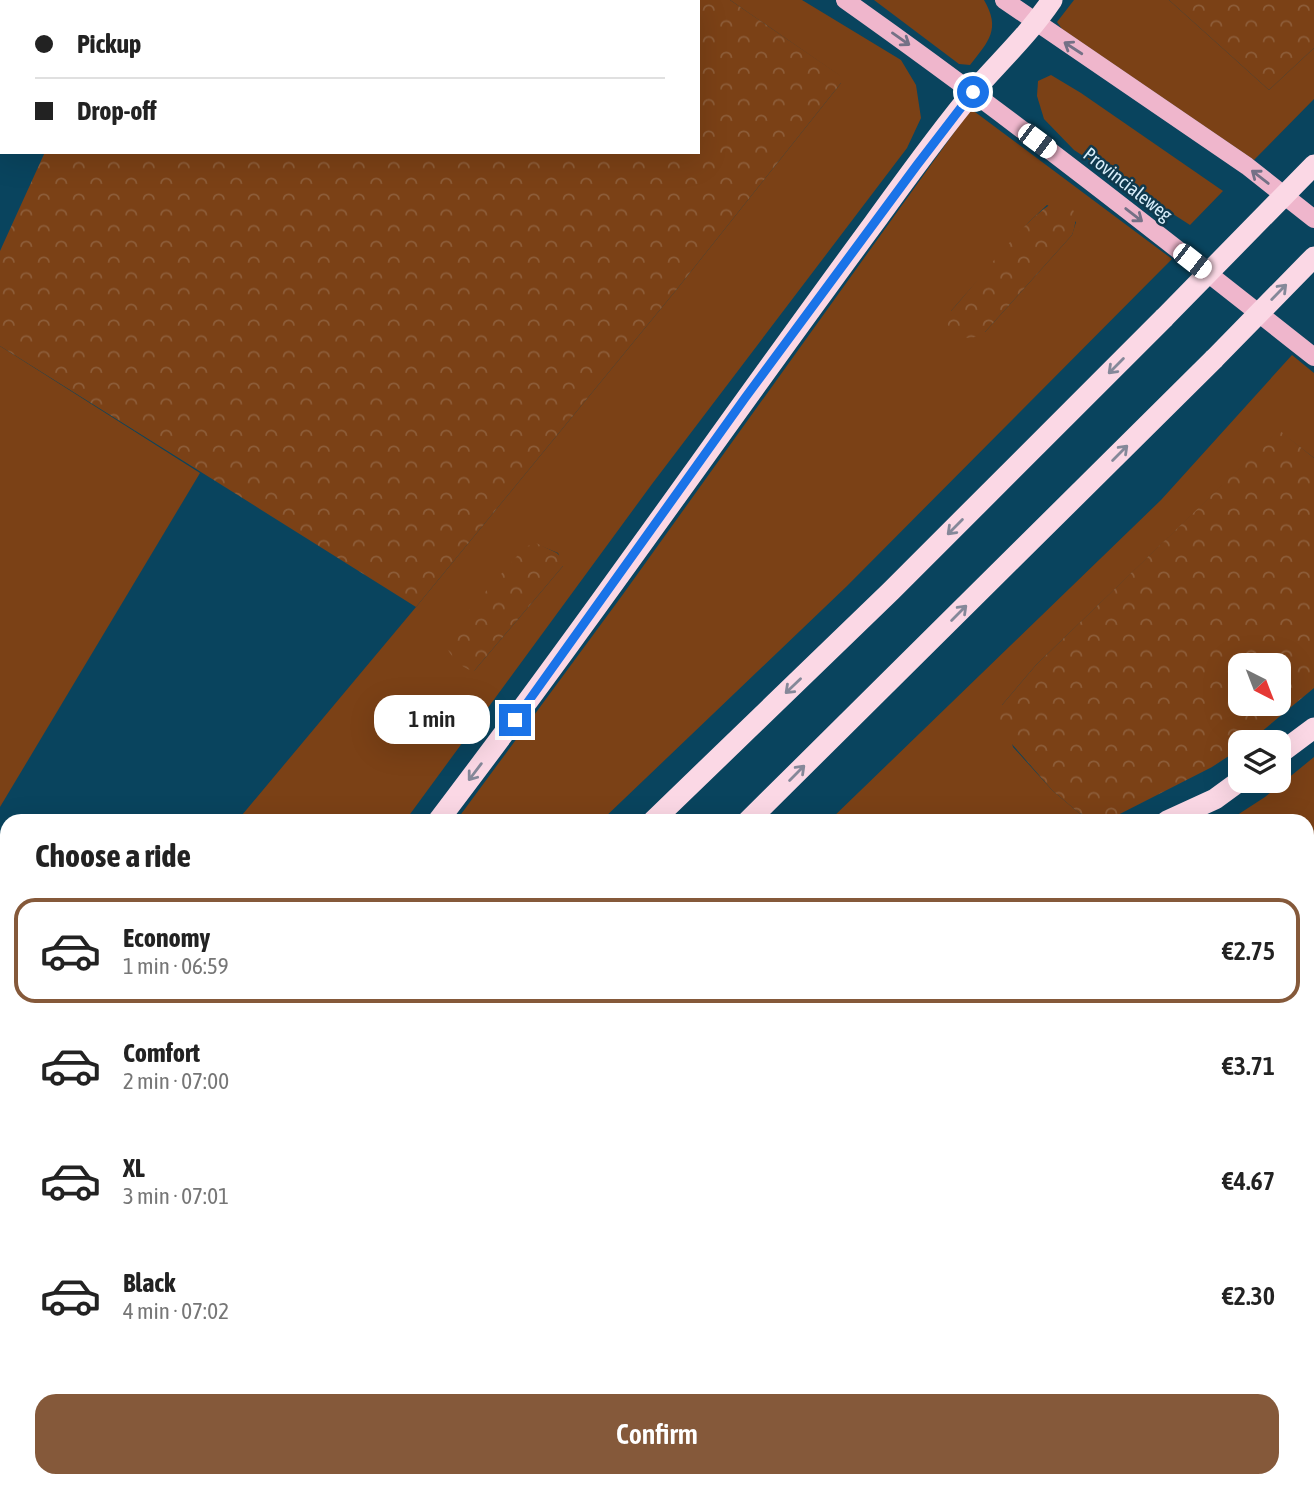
<!DOCTYPE html>
<html lang="en">
<head>
<meta charset="utf-8">
<style>
  body { margin:0; font-family:"Asap Condensed",sans-serif; background:#f2f2f2; color:#222; height:100vh; display:flex; flex-direction:column; font-size:26px; white-space:nowrap }
  * { box-sizing:border-box; margin:0 }
  p { font-size:23px; color:#767676 }
  .icon { flex:none; width:38px; height:38px; fill:none; stroke:currentColor; stroke-width:2; stroke-linecap:round; stroke-linejoin:round }
  .map { position:relative; flex:1; overflow:hidden }
  .sheet { position:absolute; left:0px; top:814px; width:1314px; height:674px; display:flex; flex-direction:column; background:#fff; border-radius:21px 21px 0 0; box-shadow:0 7px 28px #0002 }
  .sheet>* { flex:none }
  .banner { position:absolute; left:0px; top:0px; width:700px; height:154px; box-shadow:0 7px 28px #0002; display:grid; align-content:center; height:154px; padding:0 35px; background:#fff }
  .needle { width:46px; rotate:138deg }
  .controls { position:absolute; left:1228px; top:653px; display:grid; gap:14px }
  .controls a { display:grid; place-items:center; width:63px; height:63px; border-radius:14px; background:#fff; box-shadow:0 7px 28px #0002; font-size:35px }
  .end { position:absolute; width:32px; height:32px; margin:-16px; border:9px solid #1a73e8; background:#fff; box-shadow:0 0 0 4px #fff }
  .from { border-radius:50% }
  .bubble { position:absolute; height:49px; border-radius:21px; background:#fff; box-shadow:0 7px 28px #0002; font-size:23px; font-weight:600; line-height:49px; text-align:center }
  .car { position:absolute; width:21px; height:42px; margin:-21px -10px; border-radius:9px; box-shadow:0 0 5px 2px #0007; background:linear-gradient(#fff 24%,#345 0 40%,#fff 0 76%,#345 0 86%,#fff 0) }
  .banner b { display:flex; align-items:center; gap:24px; height:66px; font-size:26px }
  .banner b+b { border-top:2px solid #e0e0e0 }
  .banner i { width:18px; height:18px; background:#222 }
  ul { padding:0; list-style:none }
  li { display:flex; align-items:center; gap:21px; height:105px; margin:0 14px 10px; padding:0 21px; border:4px solid transparent; border-radius:21px }
  li div { flex:1 }
  li b { display:block; font-size:26px }
  li em { font-style:normal; font-weight:600 }
  li.on { border-color:#85593a }
  li>.icon { width:63px; height:63px; stroke-width:1.5 }
  h2 { padding:0 35px; font-size:32px; line-height:84px }
  .primary-button { display:flex; gap:14px; margin-top:auto; padding:14px 35px }
  .primary-button a { flex:1; height:80px; border-radius:21px; background:#85593a; color:#fff; font-size:28px; font-weight:600; line-height:80px; text-align:center }
  .map>svg:first-child { display:block }
  .green { fill:#7b4116; fill-rule:evenodd }
  .forest { fill:url(#forest-crowns); fill-rule:evenodd }
  .lines { fill:none; stroke-linecap:round; stroke-linejoin:round }
  .minor { stroke:#b06b89; stroke-width:14 }
  .primary { stroke:#efb6cc; stroke-width:18 }
  .motorway { stroke:#fbd8e5; stroke-width:21 }
  .motorway-bridge { stroke:#fbd8e5; stroke-width:21 }
  .oneway { stroke:#747186 }
  .oneway2 { stroke:#858899 }
  .route { stroke:#1a73e8; stroke-width:9 }
  .labels { text-anchor:middle; stroke-width:5; stroke-linejoin:round; paint-order:stroke }
  .street-label { font-size:19px; fill:#d9effb; stroke:#0f394d }
</style>
</head>
<body>
<div class="map">
<svg width="1314" height="1487" viewBox="0 0 1314 1487">
  <defs>
    <pattern id="forest-crowns" width="20" height="18" patternUnits="userSpaceOnUse" patternTransform="scale(1.75)"><rect width="20" height="18" fill="#7b4116"/><path d="M2 6a3 3 0 1 1 6 0M12 15a3 3 0 1 1 6 0" fill="none" stroke="#8d5d39"/></pattern>
  </defs>
  <rect width="100%" height="100%" fill="#09445e"/>
  <g class="green">
    <path d="M730,0H802L901,60L916,85L921,118L907,148L652,484L405,821H237L416,607L677,289L841,83L840,76ZM536,544L558,553L563,566L474,671Z"/>
    <path d="M874,0H984C1001,29 989,41 970,65L959,64Z"/>
    <polygon points="1074,0 1169,0 1269,90 1314,48 1314,99 1254,160 1062,29 1057,22"/>
    <polygon points="1051,75 1081,93 1223,191 1190,225 1074,150 1044,119 1037,96 1038,81"/>
    <path d="M971,109L1172,259L847,586L601,821H456L621,597ZM1047,205L1076,222L1072,235L985,332L951,311L1029,222Z"/>
    <polygon points="0,346 200,473 0,807"/>
    <polygon points="1292,355 1314,373 1314,458 1279,431 1036,665 1002,705 1013,747 1052,790 1079,813 1104,821 829,821 1161,500"/>
    <polygon points="1314,757 1314,853 1307,858 1307,821 1228,821 1265,797"/>
    <polygon points="7,1089 7,1306 0,1313 0,1097"/>
    <polygon points="503,1481 560,1481 570,1487 498,1487"/>
  </g>
  <g class="forest">
    <polygon points="114,0 730,0 841,76 841,83 677,289 416,607 0,346 0,251 45,152 698,152 698,2 113,2"/>
    <polygon points="1169,0 1314,0 1314,48 1269,90"/>
    <path d="M1057,201H1067C1077,212 1077,221 1072,235L985,332C972,341 965,338 951,333L947,323L951,311C975,285 1028,213 1057,201Z"/>
    <path d="M1279,430L1314,458V688L1249,742H1241V748L1212,767L1106,821L1079,813L1052,790L998,728L1002,705L1036,665ZM1241,665H1279V704H1241Z"/>
    <path d="M536,543L557,553L563,560V566L474,671C461,669 450,655 444,643L448,634L525,547Z"/>
    <polygon points="140,1480 309,1480 315,1487 132,1487"/>
  </g>
  <g class="lines">
    <g class="minor">
      <polyline points="1307,975 1314,971"/>
      <polyline points="697,1480 707,1487"/>
      <polyline points="449,1487 456,1480"/>
    </g>
    <g class="primary">
      <path d="M845,0C1005,113 1160,235 1314,357"/>
      <polyline points="1004,0 1247,166 1314,219"/>
    </g>
    <g class="motorway">
      <polyline points="1279,754 1314,728"/>
      <path d="M438,821C588,624 728,421 874,223C906,179 938,134 973,92C1000,61 1029,34 1052,0"/>
      <polyline points="653,821 891,591 1164,318"/>
      <polyline points="748,821 1214,359"/>
      <polyline points="1167,821 1215,799 1241,780"/>
      <polyline points="0,1364 7,1357"/>
      <polyline points="0,1428 7,1421"/>
      <polyline points="31,1487 38,1480"/>
    </g>
    <g class="motorway-bridge">
      <polyline points="1164,318 1314,165"/>
      <polyline points="1214,359 1314,257"/>
    </g>
  </g>
  <defs><path id="oneway-shaft" d="M-6 0H5M1.5-3L5.5 0L1.5 3" fill="none" stroke-width="1.6" stroke-linecap="round" stroke-linejoin="round" transform="scale(1.75)"/></defs>
  <g class="oneway">
    <use href="#oneway-shaft" transform="translate(901 39) rotate(35)"/>
    <use href="#oneway-shaft" transform="translate(1073 48) rotate(-147)"/>
    <use href="#oneway-shaft" transform="translate(1260 177) rotate(-142)"/>
    <use href="#oneway-shaft" transform="translate(1134 215) rotate(38)"/>
  </g>
  <g class="oneway2">
    <use href="#oneway-shaft" transform="translate(1279 292) rotate(-46)"/>
    <use href="#oneway-shaft" transform="translate(1116 366) rotate(135)"/>
    <use href="#oneway-shaft" transform="translate(1120 453) rotate(-45)"/>
    <use href="#oneway-shaft" transform="translate(955 527) rotate(135)"/>
    <use href="#oneway-shaft" transform="translate(959 613) rotate(-45)"/>
    <use href="#oneway-shaft" transform="translate(793 686) rotate(136)"/>
    <use href="#oneway-shaft" transform="translate(475 772) rotate(127)"/>
    <use href="#oneway-shaft" transform="translate(797 773) rotate(-45)"/>
  </g>
  <g class="lines">
    <polyline class="route" points="515,720 745,398 917,165 973,92"/>
  </g>
  <g class="labels">
    <g class="street-label">
      <text transform="translate(1128 184) rotate(38)" y="7">Provincialeweg</text>
    </g>
  </g>
</svg>
<div class="controls">
<a><svg class="needle" viewBox="-14 -14 28 28"><path d="M0-13l5 13h-10z" fill="#e53935"/><path d="M0 13l5-13h-10z" fill="#767676"/></svg></a>
<a><svg class="icon" aria-label="layers" viewBox="0 0 24 24"><path d="M12 4l9 5-9 5-9-5zM3 14l9 5 9-5"/></svg></a>
</div>
<i class="end from" style="left:973px;top:92px"></i>
<i class="end" style="left:515px;top:720px"></i>
<div class="bubble" style="left:374px;top:695px;width:116px">1 min</div>
<i class="car" style="left:1037px;top:141px;rotate:127deg"></i>
<i class="car" style="left:1192px;top:261px;rotate:128deg"></i>
<div class="banner">
<b><i class="from"></i>Pickup</b>
<b><i></i>Drop-off</b>
</div>
<section class="sheet">
<h2>Choose a ride</h2>
<ul>
<li class="on"><svg class="icon" aria-label="car" viewBox="0 0 24 24"><path d="M5 17H2v-5l4-1 3-4h7l3 4 3 1v5h-3M9 17h6M6 11h13"/><circle cx="7" cy="17" r="2"/><circle cx="17" cy="17" r="2"/></svg><div><b>Economy</b><p>1 min · 06:59</p></div><em>€2.75</em></li>
<li><svg class="icon" aria-label="car" viewBox="0 0 24 24"><path d="M5 17H2v-5l4-1 3-4h7l3 4 3 1v5h-3M9 17h6M6 11h13"/><circle cx="7" cy="17" r="2"/><circle cx="17" cy="17" r="2"/></svg><div><b>Comfort</b><p>2 min · 07:00</p></div><em>€3.71</em></li>
<li><svg class="icon" aria-label="car" viewBox="0 0 24 24"><path d="M5 17H2v-5l4-1 3-4h7l3 4 3 1v5h-3M9 17h6M6 11h13"/><circle cx="7" cy="17" r="2"/><circle cx="17" cy="17" r="2"/></svg><div><b>XL</b><p>3 min · 07:01</p></div><em>€4.67</em></li>
<li><svg class="icon" aria-label="car" viewBox="0 0 24 24"><path d="M5 17H2v-5l4-1 3-4h7l3 4 3 1v5h-3M9 17h6M6 11h13"/><circle cx="7" cy="17" r="2"/><circle cx="17" cy="17" r="2"/></svg><div><b>Black</b><p>4 min · 07:02</p></div><em>€2.30</em></li>
</ul>
<div class="primary-button"><a>Confirm</a></div>
</section>
</div>
</body>
</html>
